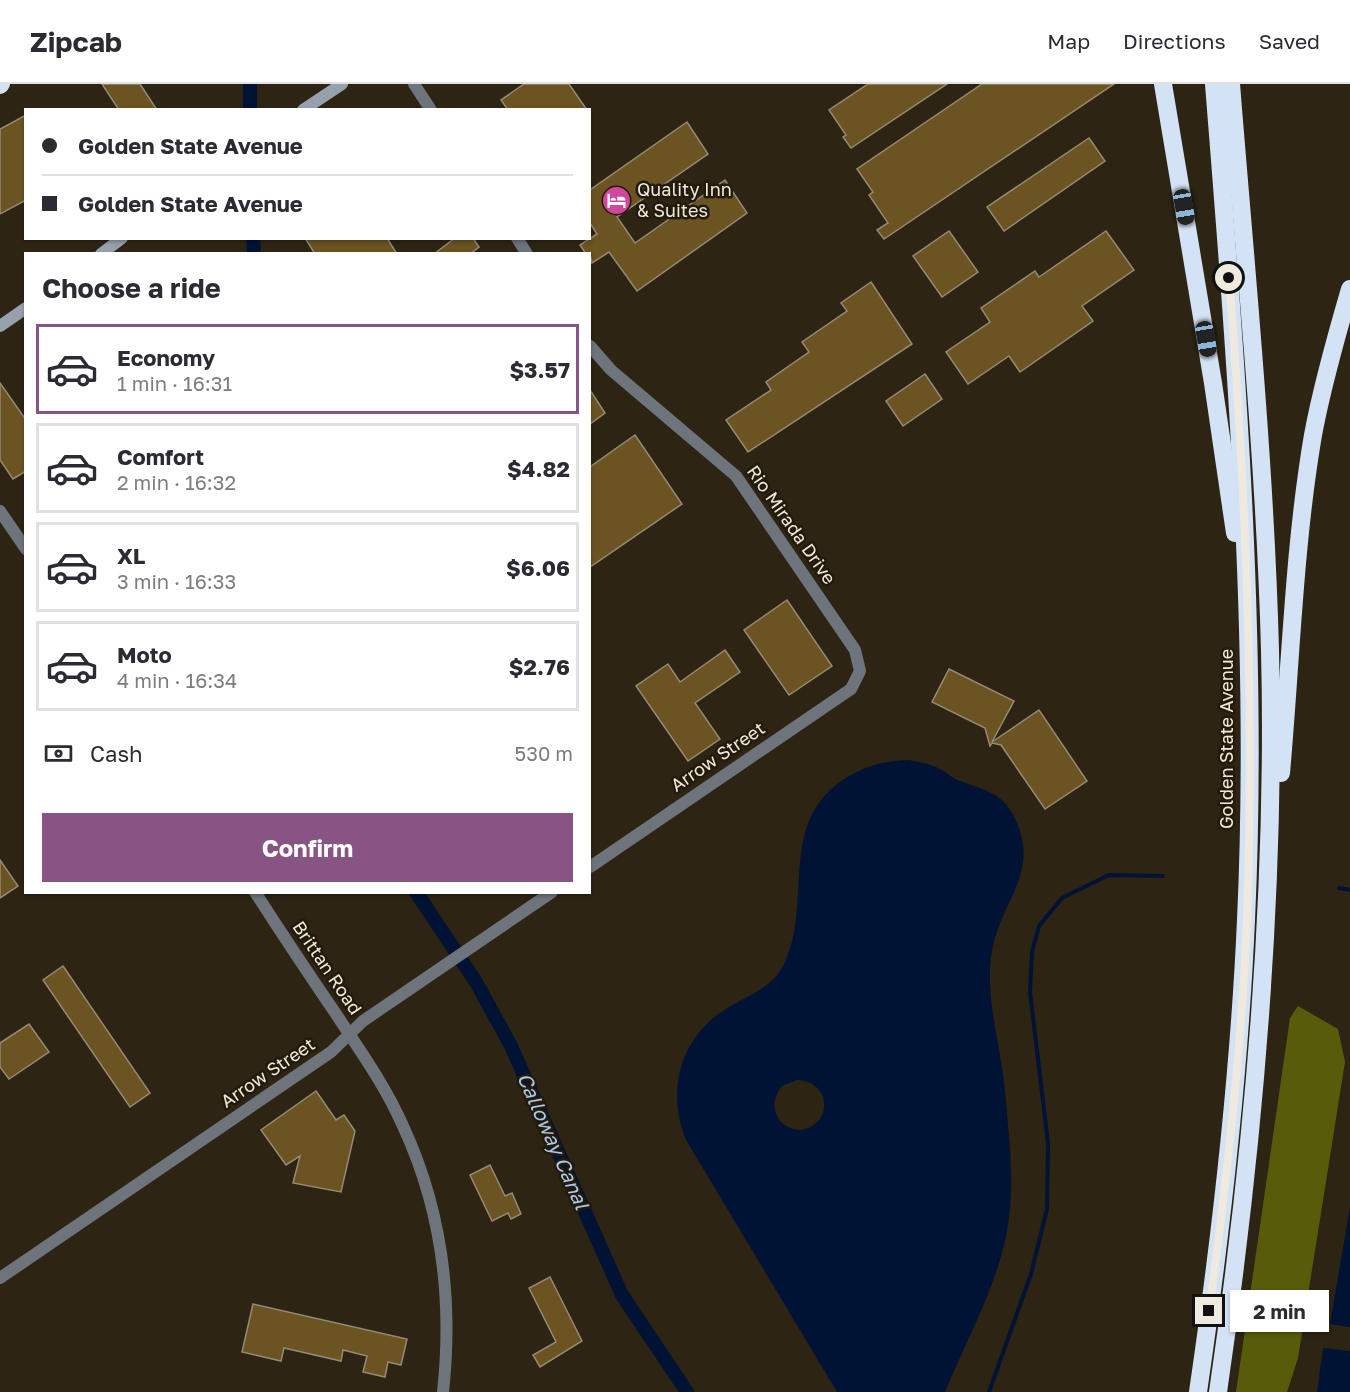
<!DOCTYPE html>
<html lang="en">
<head>
<meta charset="utf-8">
<style>
  body { margin:0; font-family:"Golos Text",sans-serif; background:#f7f7f7; color:#2b2b33; height:100vh; display:flex; flex-direction:column; font-size:22px; white-space:nowrap }
  * { box-sizing:border-box; margin:0 }
  p { font-size:20px; color:#7c7c81 }
  .icon { flex:none; width:33px; height:33px; fill:none; stroke:currentColor; stroke-width:2; stroke-linecap:round; stroke-linejoin:round }
  .map { position:relative; flex:1; overflow:hidden }
  .panel { position:absolute; left:24px; top:168px; width:567px; height:642px; display:flex; flex-direction:column; background:#fff; border-radius:0px; box-shadow:0 2px 4px #0004 }
  .panel>* { flex:none }
  .banner { position:absolute; left:24px; top:24px; width:567px; height:132px; border-radius:0px; box-shadow:0 2px 4px #0004; display:grid; align-content:center; height:132px; padding:0 18px; background:#fff }
  .end { position:absolute; width:27px; height:27px; margin:-14px; border:8px solid #efe9df; background:#111; box-shadow:0 0 0 3px #111 }
  .from { border-radius:50% }
  .bubble { position:absolute; height:42px; border-radius:0px; background:#fff; box-shadow:0 2px 4px #0004; font-size:20px; font-weight:700; line-height:42px; text-align:center }
  .car { position:absolute; width:18px; height:36px; margin:-18px -9px; border-radius:8px; box-shadow:0 0 4px 2px #0007; background:linear-gradient(#222 24%,#8ab4d8 0 40%,#222 0 76%,#8ab4d8 0 86%,#222 0) }
  .banner b { display:flex; align-items:center; gap:21px; height:57px; font-size:22px }
  .banner b+b { border-top:2px solid #e1e1e2 }
  .banner i { width:15px; height:15px; background:#2b2b33 }
  ul { padding:0; list-style:none }
  li { display:flex; align-items:center; gap:18px; height:90px; margin:0 12px 9px; padding:0 6px; border:3px solid #e1e1e2; border-radius:0px }
  li div { flex:1 }
  li b { display:block; font-size:22px }
  li em { font-style:normal; font-weight:700 }
  li.selected { border-color:#885484 }
  li>.icon { width:54px; height:54px; stroke-width:1.5 }
  h2 { padding:0 18px; font-size:27px; line-height:72px }
  .pay { display:flex; align-items:center; gap:15px; height:66px; padding:0 18px; font-size:22px }
  .pay p { margin-inline-start:auto }
  .button { display:flex; gap:12px; margin-top:auto; padding:12px 18px }
  .button a { flex:1; height:69px; border-radius:0px; background:#885484; color:#fff; font-size:24px; font-weight:700; line-height:69px; text-align:center }
  header { display:flex; align-items:center; gap:36px; box-sizing:border-box; height:84px; padding:0 30px; background:#fff; border-bottom:2px solid #e1e1e2 }
  header strong { font-size:28px }
  nav { display:flex; gap:33px; margin-inline-start:auto; font-size:21px }
  .map>svg:first-child { display:block }
  .forest { fill:#575c0b }
  .water { fill:#001334; fill-rule:evenodd }
  .lines { fill:none; stroke-linecap:round; stroke-linejoin:round }
  .stream { stroke:#001334; stroke-width:4 }
  .canal { stroke:#001334; stroke-width:14 }
  .building { fill:#6b5322; stroke:#948a76; stroke-width:1.5 }
  .street { stroke:#6e747b; stroke-width:12 }
  .secondary { stroke:#97a0ad; stroke-width:12 }
  .highway { stroke:#d4e2f6; stroke-width:18 }
  .route { stroke:#efe9df; stroke-width:8 }
  .labels { text-anchor:middle; stroke-width:5; stroke-linejoin:round; paint-order:stroke }
  .poi-label { font-size:18px; fill:#efe9df; stroke:#231b0a; text-anchor:start }
  .street-label { font-size:18px; fill:#efe9df; stroke:#231b0a }
  .water-label { font-size:20px; font-style:italic; fill:#acc8ed; stroke:#231b0a }
</style>
</head>
<body>
<header>
<strong>Zipcab</strong>
<nav><a>Map</a><a>Directions</a><a>Saved</a></nav>
</header>
<div class="map">
<svg width="1350" height="1308" viewBox="0 0 1350 1308">
  <rect width="100%" height="100%" fill="#2d2413"/>
  <polygon class="forest" points="1298,922 1338,945 1345,978 1298,1274 1287,1308 1236,1308 1290,934"/>
  <g class="water">
    <path d="M908,676C920,678 931,680 942,686C948,689 952,694 957,696C984,706 1005,708 1017,739C1039,790 1000,819 992,867C984,912 1001,962 1005,1007C1009,1054 1016,1105 1006,1152C995,1206 966,1257 945,1308H837L686,1056C666,1007 680,953 726,925C746,912 771,905 783,882C814,823 777,743 840,698C861,683 882,677 908,676ZM797,996C832,997 834,1042 799,1046C776,1044 767,1020 782,1002Z"/>
    <polygon points="1350,1123 1350,1243 1330,1240"/>
    <polygon points="1323,1264 1350,1267 1350,1308 1317,1308"/>
  </g>
  <g class="lines">
    <g class="stream">
      <polyline points="1339,804 1350,806"/>
      <polyline points="989,1308 1031,1190 1047,1125 1048,1059 1030,908 1032,868 1039,842 1062,814 1109,791 1163,792"/>
    </g>
    <g class="canal">
      <polyline points="250,0 250,26"/>
      <polyline points="253,154 254,170"/>
      <polyline points="416,808 476,898 511,962 622,1211 687,1308"/>
    </g>
  </g>
  <g class="building">
    <polygon points="102,0 140,0 157,26 119,26"/>
    <polygon points="524,0 569,0 587,26 508,26 501,16"/>
    <polygon points="868,0 947,0 851,64 843,53 846,51 829,26"/>
    <polygon points="982,0 1114,0 884,155 877,146 888,139 869,111 873,108 857,85"/>
    <polygon points="26,31 26,116 0,130 0,45"/>
    <polygon points="687,38 708,70 617,133 635,159 725,96 747,129 637,207 609,168 592,179 590,170 586,170 580,161 597,150 590,139 590,106"/>
    <polygon points="1089,54 1105,77 1004,147 987,123"/>
    <polygon points="949,147 978,188 942,213 913,172"/>
    <polygon points="1106,147 1134,186 1082,222 1093,237 1020,288 1009,272 968,300 946,268 990,238 981,224 1035,187 1039,193"/>
    <polygon points="305,154 387,154 397,170 315,170"/>
    <polygon points="455,154 473,154 479,163 470,170 434,170"/>
    <polygon points="871,198 912,260 748,368 726,336 771,306 766,298 809,268 802,258 847,227 841,219"/>
    <polygon points="925,290 942,315 903,342 886,317"/>
    <polygon points="0,299 26,336 26,387 13,395 0,376"/>
    <polygon points="590,306 605,329 590,340"/>
    <polygon points="635,351 682,420 590,483 590,383"/>
    <polygon points="787,516 832,582 789,611 744,546"/>
    <polygon points="725,566 740,588 695,619 720,655 688,677 636,602 668,580 680,598"/>
    <polygon points="949,585 1014,617 992,658 1039,626 1087,697 1045,725 1001,661 992,659 990,662 985,644 932,618"/>
    <polygon points="0,776 18,802 0,814"/>
    <polygon points="63,882 150,1009 130,1023 43,896"/>
    <polygon points="29,940 49,968 9,995 0,983 0,959"/>
    <polygon points="316,1007 336,1036 344,1031 355,1047 341,1108 293,1099 300,1072 286,1081 261,1046"/>
    <polygon points="490,1081 505,1112 512,1109 521,1130 511,1135 508,1129 492,1137 470,1091"/>
    <polygon points="550,1193 582,1257 540,1283 533,1271 556,1258 529,1204"/>
    <polygon points="253,1220 407,1255 401,1281 388,1278 385,1293 363,1288 367,1272 343,1266 341,1277 284,1264 281,1277 242,1268"/>
  </g>
  <g class="lines">
    <g class="street">
      <polyline points="414,0 431,26"/>
      <polyline points="517,154 527,170"/>
      <polyline points="590,262 611,286 736,392 855,566 860,587 851,605 590,783"/>
      <polyline points="0,427 26,465"/>
      <path d="M255,808C282,850 310,892 338,933C361,968 386,1003 403,1042C442,1126 453,1216 443,1308"/>
      <polyline points="0,1194 331,968 363,937 552,808"/>
    </g>
    <g class="secondary">
      <polyline points="303,26 342,0"/>
      <polyline points="101,170 122,154"/>
      <polyline points="0,242 26,224"/>
    </g>
    <g class="highway">
      <polyline points="1163,0 1213,299 1235,449"/>
      <polyline points="0,1 1,0"/>
      <path d="M1281,689C1291,577 1294,462 1313,351C1322,302 1336,253 1350,205"/>
      <path d="M1198,1308C1221,1151 1239,994 1246,836C1259,557 1236,278 1214,0"/>
      <path d="M1218,1308C1254,1062 1276,814 1270,566C1265,377 1246,188 1231,0"/>
    </g>
  </g>
  <g class="lines">
    <path class="route" d="M1209,1227C1227,1096 1242,965 1247,833C1255,620 1246,406 1229,194"/>
  </g>
  <defs>
    <symbol id="hotel-disc" viewBox="-11 -11 22 22"><circle r="9.5" fill="#d1479c" stroke="#231b0a"/><path d="M-6-4.5h1.5V1H6V5H4.5V3h-9V5H-6ZM-4 0a1.8 1.8 0 1 1 3.6 0ZM.5 0V-2.5h3Q6-2.5 6 0Z" fill="#fff"/></symbol>
  </defs>
  <g fill-rule="evenodd">
    <use href="#hotel-disc" x="600" y="100" width="33" height="33"/>
  </g>
  <g class="labels">
    <g class="poi-label">
      <text x="637" y="112">Quality Inn<tspan x="637" dy="21">&amp; Suites</tspan></text>
    </g>
    <g class="street-label">
      <text transform="translate(791 441) rotate(55)" y="6">Rio Mirada Drive</text>
      <text transform="translate(1227 655) rotate(-90)" y="6">Golden State Avenue</text>
      <text transform="translate(718 673) rotate(-34)" y="6">Arrow Street</text>
      <text transform="translate(327 884) rotate(56)" y="6">Brittan Road</text>
      <text transform="translate(268 989) rotate(-34)" y="6">Arrow Street</text>
    </g>
    <g class="water-label">
      <text transform="translate(553 1057) rotate(66)" y="7">Calloway Canal</text>
    </g>
  </g>
</svg>
<i class="end from" style="left:1229px;top:194px"></i>
<i class="end" style="left:1209px;top:1227px"></i>
<div class="bubble" style="left:1230px;top:1206px;width:99px">2 min</div>
<i class="car" style="left:1184px;top:123px;rotate:170deg"></i>
<i class="car" style="left:1206px;top:255px;rotate:170deg"></i>
<div class="banner">
<b><i class="from"></i>Golden State Avenue</b>
<b><i></i>Golden State Avenue</b>
</div>
<section class="panel">
<h2>Choose a ride</h2>
<ul>
<li class="selected"><svg class="icon" aria-label="car" viewBox="0 0 24 24"><path d="M5 17H2v-5l4-1 3-4h7l3 4 3 1v5h-3M9 17h6M6 11h13"/><circle cx="7" cy="17" r="2"/><circle cx="17" cy="17" r="2"/></svg><div><b>Economy</b><p>1 min · 16:31</p></div><em>$3.57</em></li>
<li><svg class="icon" aria-label="car" viewBox="0 0 24 24"><path d="M5 17H2v-5l4-1 3-4h7l3 4 3 1v5h-3M9 17h6M6 11h13"/><circle cx="7" cy="17" r="2"/><circle cx="17" cy="17" r="2"/></svg><div><b>Comfort</b><p>2 min · 16:32</p></div><em>$4.82</em></li>
<li><svg class="icon" aria-label="car" viewBox="0 0 24 24"><path d="M5 17H2v-5l4-1 3-4h7l3 4 3 1v5h-3M9 17h6M6 11h13"/><circle cx="7" cy="17" r="2"/><circle cx="17" cy="17" r="2"/></svg><div><b>XL</b><p>3 min · 16:33</p></div><em>$6.06</em></li>
<li><svg class="icon" aria-label="car" viewBox="0 0 24 24"><path d="M5 17H2v-5l4-1 3-4h7l3 4 3 1v5h-3M9 17h6M6 11h13"/><circle cx="7" cy="17" r="2"/><circle cx="17" cy="17" r="2"/></svg><div><b>Moto</b><p>4 min · 16:34</p></div><em>$2.76</em></li>
</ul>
<div class="pay"><svg class="icon" aria-label="cash" viewBox="0 0 24 24"><path d="M3 7h18v10H3z"/><circle cx="12" cy="12" r="2"/></svg>Cash<p>530 m</p></div>
<div class="button"><a>Confirm</a></div>
</section>
</div>
</body>
</html>
